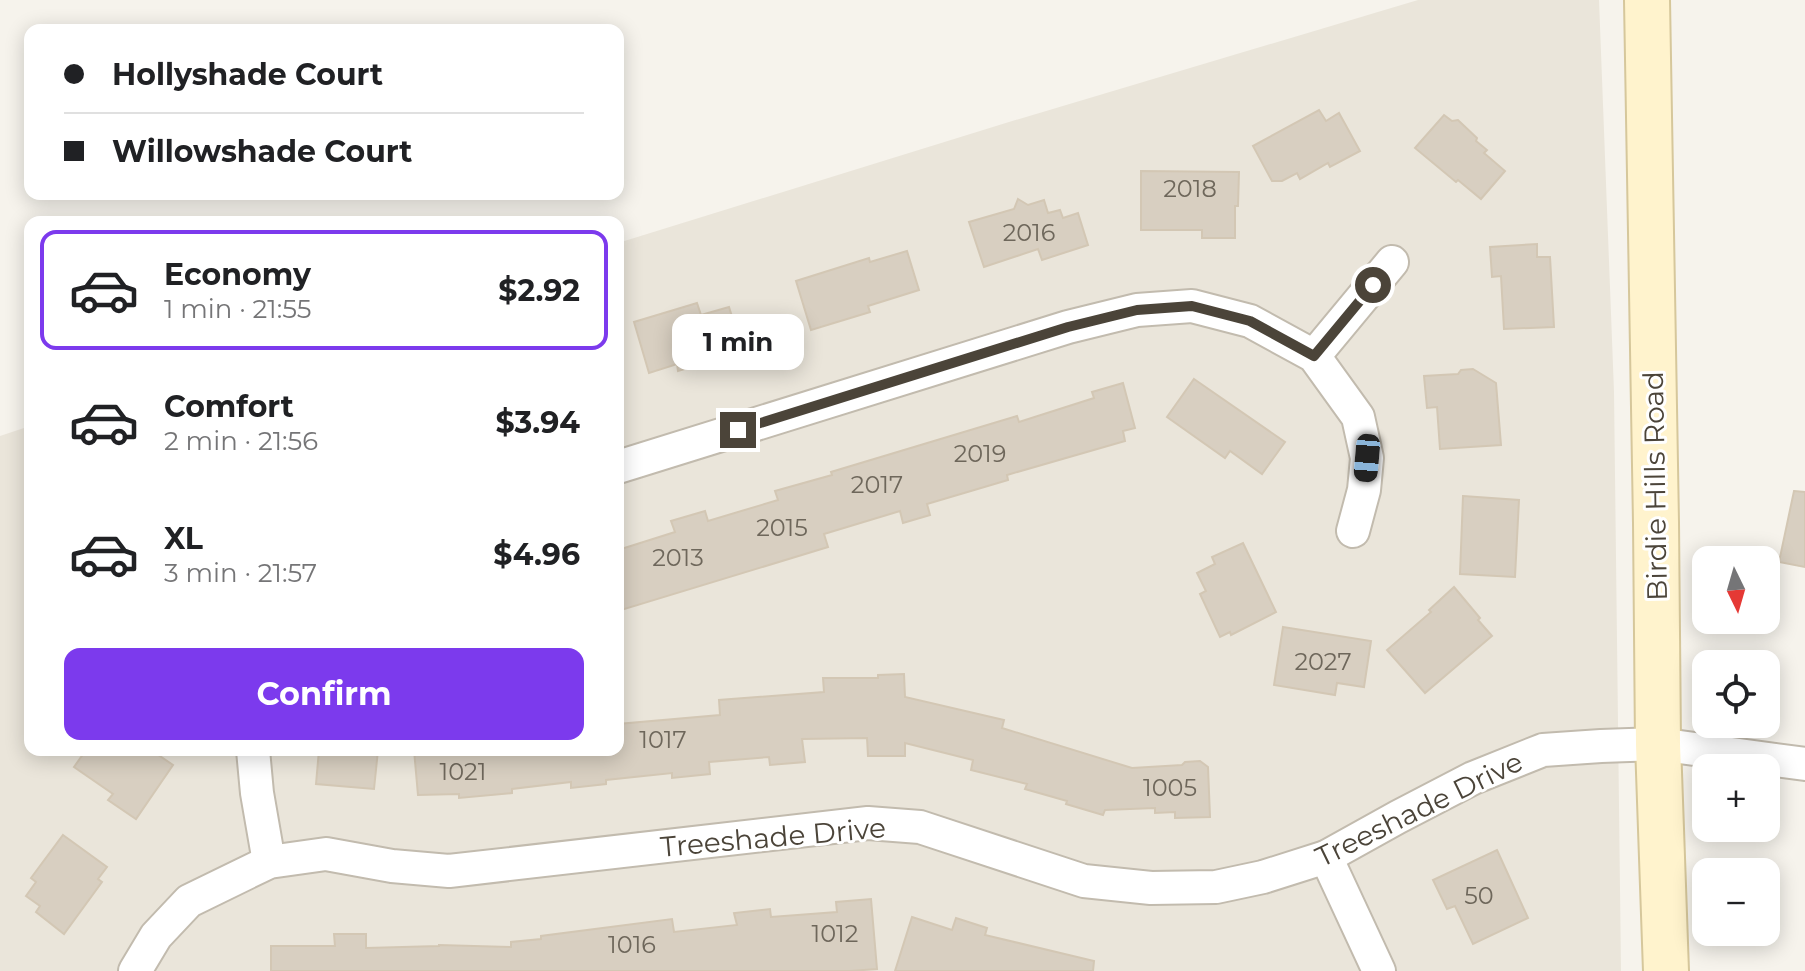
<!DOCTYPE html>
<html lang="en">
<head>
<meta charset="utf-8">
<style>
  body { margin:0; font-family:Montserrat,sans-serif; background:#f2f2f2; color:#202124; height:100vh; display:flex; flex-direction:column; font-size:30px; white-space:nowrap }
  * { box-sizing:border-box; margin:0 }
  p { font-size:26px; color:#757577 }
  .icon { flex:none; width:44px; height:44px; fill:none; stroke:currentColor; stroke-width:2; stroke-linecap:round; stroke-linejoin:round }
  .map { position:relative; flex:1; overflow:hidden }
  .drawer { position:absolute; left:24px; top:216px; width:600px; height:540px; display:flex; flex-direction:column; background:#fff; border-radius:16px; box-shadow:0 4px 20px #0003 }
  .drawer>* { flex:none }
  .banner { position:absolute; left:24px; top:24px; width:600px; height:176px; border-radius:16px; box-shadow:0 4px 20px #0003; display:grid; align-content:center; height:176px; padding:0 40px; background:#fff }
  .needle { width:52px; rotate:175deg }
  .fabs { position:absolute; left:1692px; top:546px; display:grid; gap:16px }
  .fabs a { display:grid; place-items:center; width:88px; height:88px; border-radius:16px; background:#fff; box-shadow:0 4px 20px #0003; font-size:40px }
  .end { position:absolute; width:36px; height:36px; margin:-18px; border:10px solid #4b4439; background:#fff; box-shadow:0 0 0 4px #fff }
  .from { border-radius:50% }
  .bubble { position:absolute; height:56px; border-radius:16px; background:#fff; box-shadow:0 4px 20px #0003; font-size:26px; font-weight:700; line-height:56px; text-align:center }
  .car { position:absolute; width:24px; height:48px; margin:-24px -12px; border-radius:10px; box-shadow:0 0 6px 2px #0007; background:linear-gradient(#222 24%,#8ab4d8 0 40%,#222 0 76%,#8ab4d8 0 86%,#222 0) }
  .banner b { display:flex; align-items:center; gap:28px; height:76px; font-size:30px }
  .banner b+b { border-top:2px solid #e0e0e0 }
  .banner i { width:20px; height:20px; background:#202124 }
  ul { padding:14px 0 0; list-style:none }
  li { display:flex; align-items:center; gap:24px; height:120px; margin:0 16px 12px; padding:0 24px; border:4px solid transparent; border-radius:16px }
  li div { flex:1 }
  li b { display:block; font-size:30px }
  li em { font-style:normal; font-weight:700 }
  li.active { border-color:#7c3aed }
  li>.icon { width:72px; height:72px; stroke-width:1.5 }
  .action { display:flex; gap:16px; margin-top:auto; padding:16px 40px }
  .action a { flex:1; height:92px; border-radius:16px; background:#7c3aed; color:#fff; font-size:32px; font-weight:700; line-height:92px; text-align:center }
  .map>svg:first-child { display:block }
  .residential { fill:#eae5da }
  .building { fill:#d8cfc1; stroke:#d3c7b4; stroke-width:2 }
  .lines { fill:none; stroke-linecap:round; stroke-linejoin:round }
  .minor-casing { stroke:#c2bbae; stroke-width:36 }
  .secondary-casing { stroke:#d6c79b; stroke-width:48 }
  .minor { stroke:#fff; stroke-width:32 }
  .secondary { stroke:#fff3cd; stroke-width:44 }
  .route { stroke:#4b4439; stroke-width:10 }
  .labels { text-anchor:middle; stroke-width:6; stroke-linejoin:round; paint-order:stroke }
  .number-label { font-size:24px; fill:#6e675b }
  .street-label { font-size:28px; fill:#4b4439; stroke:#fff }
</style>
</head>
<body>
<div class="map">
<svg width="1805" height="971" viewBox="0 0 1805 971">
  <rect width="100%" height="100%" fill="#f6f3ec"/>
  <polygon class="residential" points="1418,0 1599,0 1614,392 1621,971 0,971 0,436 30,426 30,750 618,750 618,243 1009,122"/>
  <g class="building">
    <polygon points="1319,110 1326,121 1339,113 1360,151 1330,167 1328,163 1300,179 1297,173 1282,181 1272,181 1253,146"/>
    <polygon points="1444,115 1452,121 1458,120 1477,138 1476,141 1487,150 1484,153 1505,171 1481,199 1458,180 1456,182 1415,148"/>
    <polygon points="1141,171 1239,172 1238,206 1235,206 1235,238 1202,238 1202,230 1141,230"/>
    <polygon points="1018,199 1028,205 1044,200 1048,213 1060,210 1063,218 1078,213 1088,245 1042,260 1038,249 984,267 969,222 1014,209"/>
    <polygon points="1537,244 1537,257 1550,257 1554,327 1504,329 1501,276 1492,277 1490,247"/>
    <polygon points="907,251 919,290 868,306 870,312 811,330 796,281 869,258 870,262"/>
    <polygon points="697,303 701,315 729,307 743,352 678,371 677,364 649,373 634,322"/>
    <polygon points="1473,369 1496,383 1501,445 1440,449 1437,407 1427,408 1424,376 1458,374 1461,370"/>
    <polygon points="1194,379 1285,442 1262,474 1230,451 1225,458 1167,417"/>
    <polygon points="1123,383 1135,428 1123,431 1125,441 1007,475 1008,480 927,504 930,515 903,523 900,511 824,534 828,547 618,611 618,550 675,532 671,521 705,511 708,521 778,500 775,491 832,475 831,472 1017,416 1019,422 1094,398 1092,392"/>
    <polygon points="1794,491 1805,492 1805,567 1779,562"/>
    <polygon points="1463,496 1519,500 1515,577 1460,574"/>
    <polygon points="1243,543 1276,612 1231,635 1230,632 1220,637 1200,594 1206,591 1197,573 1215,564 1212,557"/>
    <polygon points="1454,587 1480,618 1478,620 1492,636 1425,693 1387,650 1431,612 1429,610"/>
    <polygon points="1283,627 1371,641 1364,687 1337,683 1335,695 1274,685"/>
    <polygon points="904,674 905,697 1004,720 1002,728 1132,768 1182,765 1185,762 1200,761 1208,767 1210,817 1175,818 1175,812 1155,813 1155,808 1105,810 1103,815 1066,804 1067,801 1025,789 1027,784 971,770 973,760 905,743 905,756 868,756 867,738 802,739 805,762 770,765 769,757 709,762 710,774 672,778 672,773 606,780 606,784 571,788 571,782 512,789 512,793 459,798 459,794 418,795 414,750 618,750 618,724 720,715 719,700 824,692 823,678 878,678 878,675"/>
    <polygon points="86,750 151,750 173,765 136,819 108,800 113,794 74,767"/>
    <polygon points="319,750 378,750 374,789 316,784"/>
    <polygon points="63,835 107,867 98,879 102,882 64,934 36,912 40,906 26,896 36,882 31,878"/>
    <polygon points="1497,850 1528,918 1473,944 1455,906 1447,909 1433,880"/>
    <polygon points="871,899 877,969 850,971 271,971 271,946 335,946 334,934 366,934 366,948 439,946 439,945 511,947 511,942 541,939 541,936 672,919 674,932 737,925 734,913 770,909 771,917 837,912 836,902"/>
    <polygon points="912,917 952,930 956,918 987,928 985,935 1094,961 1093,971 895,971"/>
  </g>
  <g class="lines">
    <defs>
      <g id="minor">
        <polyline points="1314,356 1392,262"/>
        <polyline points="618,467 1068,327 1137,310 1192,306 1250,321 1314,356 1358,417 1367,458 1364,490 1353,531"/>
        <polyline points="253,750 257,793 269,862"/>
        <polyline points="1326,857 1379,971"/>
        <polyline points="135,971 156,936 189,901 269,862 326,854 392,866 449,871 868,823 920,827 1084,881 1151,888 1216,887 1263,877 1326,857 1398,817 1473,778 1543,750 1601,746 1658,744 1805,764"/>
      </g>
      <polyline id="secondary" points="1647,0 1656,523 1658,744 1666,971"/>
    </defs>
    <use href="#minor" class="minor-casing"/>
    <use href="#secondary" class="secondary-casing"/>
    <use href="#minor" class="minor"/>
    <use href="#secondary" class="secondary"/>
  </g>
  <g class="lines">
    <polyline class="route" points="738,430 1068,327 1137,310 1192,306 1250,321 1314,356 1373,285"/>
  </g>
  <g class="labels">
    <g class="number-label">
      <text x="1190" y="197">2018</text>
      <text x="1029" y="241">2016</text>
      <text x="980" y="462">2019</text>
      <text x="877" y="493">2017</text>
      <text x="782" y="536">2015</text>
      <text x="678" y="566">2013</text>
      <text x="1323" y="670">2027</text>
      <text x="663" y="748">1017</text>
      <text x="463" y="780">1021</text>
      <text x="1170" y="796">1005</text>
      <text x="1479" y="904">50</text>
      <text x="835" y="942">1012</text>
      <text x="632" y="953">1016</text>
    </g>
    <g class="street-label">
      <text transform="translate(1655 486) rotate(-91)" y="10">Birdie Hills Road</text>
      <text transform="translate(1419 809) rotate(-26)" y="10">Treeshade Drive</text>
      <text transform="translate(773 837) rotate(-5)" y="10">Treeshade Drive</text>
    </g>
  </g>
</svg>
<div class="fabs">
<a><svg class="needle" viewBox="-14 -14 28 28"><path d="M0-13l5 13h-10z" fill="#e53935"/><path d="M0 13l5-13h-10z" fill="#757577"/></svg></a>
<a><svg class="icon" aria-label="locate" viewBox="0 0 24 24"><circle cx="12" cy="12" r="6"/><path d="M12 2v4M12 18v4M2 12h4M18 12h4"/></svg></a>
<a>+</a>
<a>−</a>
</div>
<i class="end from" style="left:1373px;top:285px"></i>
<i class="end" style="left:738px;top:430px"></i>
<div class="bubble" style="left:672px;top:314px;width:132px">1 min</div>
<i class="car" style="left:1367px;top:458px;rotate:185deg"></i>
<div class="banner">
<b><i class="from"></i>Hollyshade Court</b>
<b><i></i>Willowshade Court</b>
</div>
<section class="drawer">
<ul>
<li class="active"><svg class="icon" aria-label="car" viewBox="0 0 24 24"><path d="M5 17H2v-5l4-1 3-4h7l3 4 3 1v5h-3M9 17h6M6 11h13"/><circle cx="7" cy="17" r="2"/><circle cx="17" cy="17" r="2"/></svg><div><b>Economy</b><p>1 min · 21:55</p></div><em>$2.92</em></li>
<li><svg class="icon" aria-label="car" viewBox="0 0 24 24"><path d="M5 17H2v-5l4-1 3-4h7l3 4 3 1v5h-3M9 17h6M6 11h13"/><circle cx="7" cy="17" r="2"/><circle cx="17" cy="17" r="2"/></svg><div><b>Comfort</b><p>2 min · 21:56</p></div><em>$3.94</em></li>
<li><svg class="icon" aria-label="car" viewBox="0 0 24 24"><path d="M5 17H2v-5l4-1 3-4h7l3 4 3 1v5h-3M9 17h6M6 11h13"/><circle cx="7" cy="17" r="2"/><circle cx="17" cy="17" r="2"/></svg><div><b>XL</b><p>3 min · 21:57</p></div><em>$4.96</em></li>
</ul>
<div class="action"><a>Confirm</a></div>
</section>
</div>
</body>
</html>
